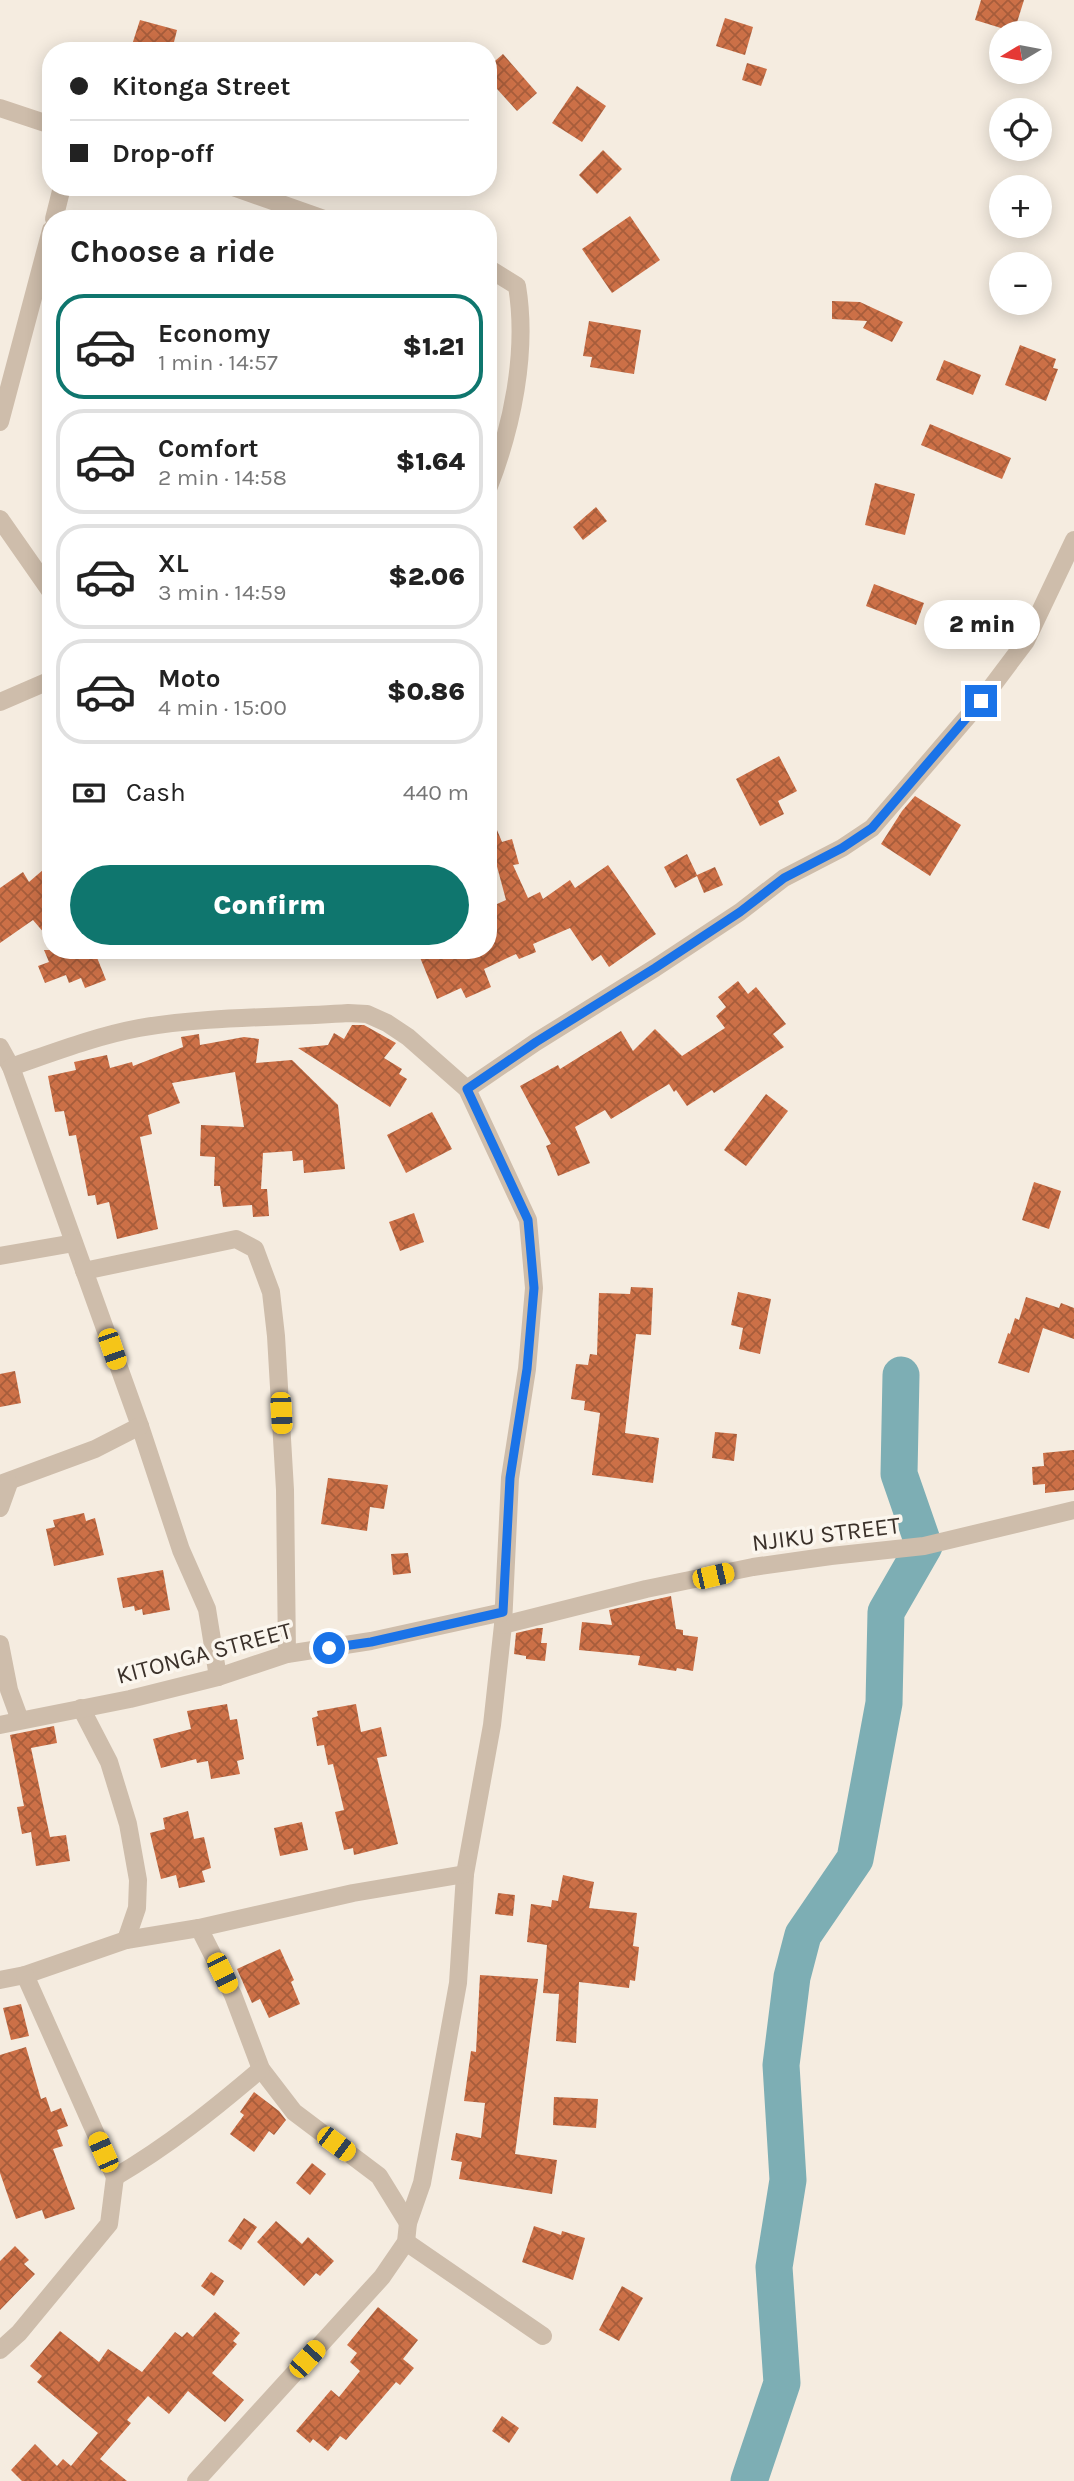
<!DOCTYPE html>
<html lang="en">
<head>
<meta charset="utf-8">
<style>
  body { margin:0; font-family:Karla,sans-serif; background:#f6f6f6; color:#222; height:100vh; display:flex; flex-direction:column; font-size:26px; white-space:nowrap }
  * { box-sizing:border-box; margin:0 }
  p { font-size:23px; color:#767676 }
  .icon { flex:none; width:38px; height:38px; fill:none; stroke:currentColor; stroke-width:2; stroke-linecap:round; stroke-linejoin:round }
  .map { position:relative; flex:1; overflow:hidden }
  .panel { position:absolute; left:42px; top:210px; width:455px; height:749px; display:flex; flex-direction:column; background:#fff; border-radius:28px; box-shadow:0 4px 18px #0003 }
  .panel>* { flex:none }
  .top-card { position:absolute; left:42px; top:42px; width:455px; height:154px; border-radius:28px; box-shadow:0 4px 18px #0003; display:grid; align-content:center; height:154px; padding:0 28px; background:#fff }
  .needle { width:46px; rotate:260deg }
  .buttons { position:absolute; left:989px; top:21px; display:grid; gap:14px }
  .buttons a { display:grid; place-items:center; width:63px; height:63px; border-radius:50%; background:#fff; box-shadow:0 4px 18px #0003; font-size:35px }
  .end { position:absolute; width:32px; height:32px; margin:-16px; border:9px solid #1a73e8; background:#fff; box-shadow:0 0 0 4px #fff }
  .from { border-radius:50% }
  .bubble { position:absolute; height:49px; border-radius:24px; background:#fff; box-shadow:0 4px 18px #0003; font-size:23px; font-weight:800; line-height:49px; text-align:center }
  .car { position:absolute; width:21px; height:42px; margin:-21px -10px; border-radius:9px; box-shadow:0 0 5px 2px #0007; background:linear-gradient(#f5c518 24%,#345 0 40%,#f5c518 0 76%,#345 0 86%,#f5c518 0) }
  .top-card b { display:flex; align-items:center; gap:24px; height:66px; font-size:26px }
  .top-card b+b { border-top:2px solid #e0e0e0 }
  .top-card i { width:18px; height:18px; background:#222 }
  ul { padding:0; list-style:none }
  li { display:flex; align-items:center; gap:21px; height:105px; margin:0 14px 10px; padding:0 14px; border:4px solid #e0e0e0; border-radius:28px }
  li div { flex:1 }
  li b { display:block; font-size:26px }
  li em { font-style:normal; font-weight:800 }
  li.selected { border-color:#0f766e }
  li>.icon { width:63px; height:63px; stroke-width:1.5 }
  h2 { padding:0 28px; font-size:32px; line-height:84px }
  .pay { display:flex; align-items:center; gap:18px; height:77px; padding:0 28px; font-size:26px }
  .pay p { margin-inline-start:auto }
  .button { display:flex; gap:14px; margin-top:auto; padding:14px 28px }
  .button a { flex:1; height:80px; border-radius:42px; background:#0f766e; color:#fff; font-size:28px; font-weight:800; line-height:80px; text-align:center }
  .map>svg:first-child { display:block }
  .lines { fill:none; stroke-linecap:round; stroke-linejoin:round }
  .river { stroke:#7daeb4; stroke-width:37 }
  .building { fill:url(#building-cross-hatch) }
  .minor { stroke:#cebdab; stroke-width:18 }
  .route { stroke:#1a73e8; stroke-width:9 }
  .labels { text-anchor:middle; stroke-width:7; stroke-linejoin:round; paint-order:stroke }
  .street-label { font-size:24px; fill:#3b312a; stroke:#fbf6ee }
</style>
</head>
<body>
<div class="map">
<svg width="1074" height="2481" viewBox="0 0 1074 2481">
  <defs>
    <pattern id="building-cross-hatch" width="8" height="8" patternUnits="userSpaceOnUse" patternTransform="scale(1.75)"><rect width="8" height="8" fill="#cc7047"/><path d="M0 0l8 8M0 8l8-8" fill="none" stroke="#a75d3b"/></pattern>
  </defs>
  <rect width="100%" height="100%" fill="#f5ece0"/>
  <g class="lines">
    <polyline class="river" points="749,2481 782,2383 774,2267 788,2180 781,2065 792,1977 803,1935 855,1859 884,1703 886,1612 924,1546 899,1474 901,1375"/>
  </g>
  <g class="building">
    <polygon points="981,0 1024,0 1014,32 975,20"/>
    <polygon points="725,18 753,27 745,55 716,46"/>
    <polygon points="140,20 177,30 173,46 180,51 130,51"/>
    <polygon points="503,54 537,93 517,111 488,79 488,67"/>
    <polygon points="747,63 767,69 761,86 742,80"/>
    <polygon points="577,86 606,106 582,142 552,123"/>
    <polygon points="603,150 622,169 597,194 579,175"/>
    <polygon points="630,216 660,260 612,293 582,249"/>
    <polygon points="832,301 860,302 903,322 892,342 863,328 867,321 832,319"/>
    <polygon points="589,321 641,330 634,374 590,367 592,357 583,356"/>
    <polygon points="1020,345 1056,359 1053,368 1058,369 1046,401 1005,385"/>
    <polygon points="944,360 981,375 973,395 936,380"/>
    <polygon points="930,424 1011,458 1002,479 921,445"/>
    <polygon points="875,483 915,494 905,535 865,525"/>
    <polygon points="596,507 607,521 583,540 573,527"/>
    <polygon points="874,584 924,603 916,625 866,606"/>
    <polygon points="779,756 797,791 778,801 784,814 760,826 736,779"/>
    <polygon points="915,796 961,825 930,876 881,844 902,811"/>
    <polygon points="497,830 502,842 512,839 519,864 513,865 528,898 540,892 543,899 570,880 575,888 608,865 656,934 609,967 601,955 592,961 570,928 533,944 536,952 519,959 516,954 484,969 491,987 466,998 461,988 437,999 419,955 431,950 488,950 488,908 506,900 488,833"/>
    <polygon points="687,854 697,875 715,867 723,885 704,893 697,876 675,888 664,867"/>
    <polygon points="51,863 51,941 33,920 0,943 0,888 23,872 29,882"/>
    <polygon points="44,950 94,950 106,980 85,988 81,978 69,983 66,975 45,983 38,966 49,962"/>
    <polygon points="738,981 748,994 756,987 786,1024 773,1034 784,1047 714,1093 712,1090 687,1106 676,1090 674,1092 669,1084 611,1119 605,1110 575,1127 590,1163 558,1176 546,1146 551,1144 520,1086 558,1065 560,1069 621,1031 633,1051 655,1029 682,1056 725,1028 716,1016 726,1007 718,997"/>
    <polygon points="352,1025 364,1025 396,1043 384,1058 402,1069 399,1074 407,1079 390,1107 298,1048 328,1045 334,1033 344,1039"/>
    <polygon points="199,1034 200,1045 244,1037 259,1039 256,1063 292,1060 338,1105 345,1169 304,1173 303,1160 293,1161 292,1151 263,1153 261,1189 267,1189 269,1216 253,1217 252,1205 223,1207 220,1186 214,1186 215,1157 200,1156 201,1125 244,1127 235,1072 172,1083 180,1103 148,1115 152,1134 140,1137 158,1229 117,1239 109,1202 97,1205 95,1195 88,1196 76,1135 69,1136 64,1111 55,1112 48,1076 76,1070 74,1062 107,1055 110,1068 132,1062 133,1066 183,1047 181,1037"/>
    <polygon points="766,1094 788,1111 746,1166 724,1150"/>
    <polygon points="432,1112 452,1149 406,1173 387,1135"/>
    <polygon points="1034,1182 1061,1191 1049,1229 1022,1220"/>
    <polygon points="414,1213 424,1242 400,1251 389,1222"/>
    <polygon points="631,1287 653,1288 651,1335 636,1334 625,1433 659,1438 653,1483 592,1475 600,1413 584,1410 585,1401 571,1399 576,1364 588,1365 590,1354 597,1355 599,1293 630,1294"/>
    <polygon points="738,1292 771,1299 760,1354 739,1349 743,1328 731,1325"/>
    <polygon points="1026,1297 1059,1308 1061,1303 1074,1308 1074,1339 1043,1328 1029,1373 998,1363 1008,1333 1010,1334 1015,1318 1019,1320"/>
    <polygon points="15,1371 21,1403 0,1407 0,1374"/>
    <polygon points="715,1432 737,1434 734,1461 712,1458"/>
    <polygon points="1074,1450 1074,1490 1045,1493 1045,1484 1033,1485 1032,1467 1044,1466 1043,1453"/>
    <polygon points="328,1478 388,1485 384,1509 370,1507 367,1531 321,1524"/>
    <polygon points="84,1513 86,1521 95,1518 104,1555 54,1566 46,1529 55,1527 53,1520"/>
    <polygon points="408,1553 411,1573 393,1575 391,1554"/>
    <polygon points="163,1570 170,1610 143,1615 142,1609 135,1611 134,1606 123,1608 117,1578"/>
    <polygon points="671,1596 676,1629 683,1630 683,1635 698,1637 693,1671 677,1668 676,1671 638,1665 640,1656 579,1650 582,1622 612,1625 609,1610"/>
    <polygon points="538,1628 543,1628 541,1643 547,1643 545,1661 526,1659 526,1656 514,1654 516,1633"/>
    <polygon points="227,1704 230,1720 237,1719 244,1759 237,1761 240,1774 211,1779 208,1761 197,1763 196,1759 161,1768 153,1739 191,1729 187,1711"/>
    <polygon points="356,1704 361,1732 381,1727 387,1756 377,1758 398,1844 354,1855 353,1848 344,1850 335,1812 344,1810 333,1764 328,1765 324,1745 317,1746 312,1718 318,1716 317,1711"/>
    <polygon points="54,1726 57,1743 31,1748 50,1837 66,1835 70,1861 36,1866 31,1832 22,1834 17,1807 24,1806 10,1735"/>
    <polygon points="188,1811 194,1839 204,1837 211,1868 202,1871 205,1882 179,1888 176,1875 161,1879 150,1833 165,1829 163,1818"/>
    <polygon points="302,1822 308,1850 280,1856 274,1828"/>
    <polygon points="563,1875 594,1882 589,1908 637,1913 633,1946 639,1947 635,1981 630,1980 629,1988 579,1982 576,2043 556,2041 559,1994 543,1993 547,1945 527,1942 531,1904 551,1907 552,1900 558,1901"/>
    <polygon points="498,1893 515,1895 513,1916 495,1914"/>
    <polygon points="280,1949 294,1980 291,1982 300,2004 269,2018 260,1999 252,2003 237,1969"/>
    <polygon points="480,1975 538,1979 515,2154 557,2160 552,2194 459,2179 462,2162 451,2160 456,2133 481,2138 485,2103 464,2101 471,2051 476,2052"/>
    <polygon points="21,2004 29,2036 11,2040 3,2008"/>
    <polygon points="26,2047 41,2099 46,2097 51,2112 61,2108 68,2126 57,2130 63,2146 53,2149 75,2209 45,2219 42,2210 16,2219 0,2173 0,2055"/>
    <polygon points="254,2092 279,2111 286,2120 274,2135 269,2131 254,2152 230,2134 244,2115 240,2112"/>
    <polygon points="554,2097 598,2099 596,2128 553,2125"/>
    <polygon points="312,2163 326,2174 310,2195 296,2183"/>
    <polygon points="244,2218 257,2227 241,2250 228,2241"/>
    <polygon points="276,2221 302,2244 308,2237 334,2261 320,2276 316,2273 304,2286 257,2242"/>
    <polygon points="534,2226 561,2235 562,2231 585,2238 573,2280 522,2262"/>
    <polygon points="15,2246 29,2260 24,2264 35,2274 0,2310 0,2261"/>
    <polygon points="211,2272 224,2281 214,2296 201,2286"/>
    <polygon points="622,2286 643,2298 619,2341 599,2330"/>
    <polygon points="378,2307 418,2340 403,2359 414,2368 400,2385 396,2382 346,2440 340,2436 328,2451 313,2439 310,2443 296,2431 331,2390 339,2397 360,2371 350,2362 357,2353 347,2345"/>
    <polygon points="215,2312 240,2333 233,2341 237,2344 212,2373 244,2400 225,2422 188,2391 169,2414 148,2396 127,2420 131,2423 100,2459 127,2481 22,2481 11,2470 35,2444 57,2466 63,2459 71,2466 98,2433 37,2382 42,2376 30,2366 60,2331 99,2362 108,2349 142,2372 175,2332 182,2337 187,2332 193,2337"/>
    <polygon points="502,2416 519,2428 509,2443 492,2431"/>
  </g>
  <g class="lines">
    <g class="minor">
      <polyline points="0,108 51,125"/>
      <polyline points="233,187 324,219"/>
      <polyline points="54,219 62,187"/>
      <path d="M488,268L517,286C528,352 512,428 488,489"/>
      <polyline points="0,422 51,230"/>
      <polyline points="0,519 51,592"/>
      <polyline points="0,702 51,680"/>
      <polyline points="0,1047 11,1067 140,1426 181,1550 207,1609 218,1677"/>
      <path d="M11,1067C52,1053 96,1036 139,1028C208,1016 279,1018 348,1013L367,1014L387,1023L408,1037L467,1089L528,1220L534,1288L527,1369L510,1478L503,1625L492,1725L465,1874L458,1983L422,2183L408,2223L406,2242L382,2277L196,2481"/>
      <polyline points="467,1089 536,1042 655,968 740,912 784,878 842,848 872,828 981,701 1026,641 1074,540"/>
      <polyline points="0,1256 74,1243"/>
      <polyline points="84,1271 236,1239 255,1249 271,1292 276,1336 285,1490 287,1654"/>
      <polyline points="0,1484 95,1449 140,1426"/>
      <polyline points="0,1508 9,1483"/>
      <polyline points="503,1625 646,1589 753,1567 831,1556 924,1546 1074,1510"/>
      <polyline points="0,1644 9,1690 20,1720"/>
      <polyline points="81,1708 109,1762 128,1824 138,1880 137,1908 126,1940"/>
      <polyline points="0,1725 130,1699 218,1677 287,1654 371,1641 503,1612"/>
      <polyline points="199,1928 233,1995 261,2069 294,2112 379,2176 408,2223"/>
      <polyline points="0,1980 25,1975 126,1940 199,1928 353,1893 465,1874"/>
      <path d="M115,2177C168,2146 214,2109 261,2069"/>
      <polyline points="406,2242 543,2336"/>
      <polyline points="0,2350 19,2333 109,2224 115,2177 25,1975"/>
    </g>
  </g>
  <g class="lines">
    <polyline class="route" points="329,1648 371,1642 503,1612 510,1478 527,1369 534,1288 528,1220 467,1089 536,1042 655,968 740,912 784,878 842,848 872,828 981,701"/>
  </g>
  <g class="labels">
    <g class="street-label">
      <text transform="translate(826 1534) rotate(-7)" y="8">NJIKU STREET</text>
      <text transform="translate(204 1653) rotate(-15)" y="8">KITONGA STREET</text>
    </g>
  </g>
</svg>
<div class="buttons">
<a><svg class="needle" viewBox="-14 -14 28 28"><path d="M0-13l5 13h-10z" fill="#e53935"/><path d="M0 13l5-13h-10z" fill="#767676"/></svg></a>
<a><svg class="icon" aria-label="locate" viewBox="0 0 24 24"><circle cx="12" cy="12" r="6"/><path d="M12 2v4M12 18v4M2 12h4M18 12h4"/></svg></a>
<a>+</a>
<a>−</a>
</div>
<i class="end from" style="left:329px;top:1648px"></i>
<i class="end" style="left:981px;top:701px"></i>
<div class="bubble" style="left:924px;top:600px;width:116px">2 min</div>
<i class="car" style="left:112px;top:1349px;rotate:161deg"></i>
<i class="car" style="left:281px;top:1413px;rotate:177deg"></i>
<i class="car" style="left:713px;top:1576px;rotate:77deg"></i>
<i class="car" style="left:222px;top:1973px;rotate:154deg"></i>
<i class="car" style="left:336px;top:2144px;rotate:127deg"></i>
<i class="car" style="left:103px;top:2152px;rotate:336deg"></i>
<i class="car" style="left:307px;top:2359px;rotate:42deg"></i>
<div class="top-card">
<b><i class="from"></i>Kitonga Street</b>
<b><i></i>Drop-off</b>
</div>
<section class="panel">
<h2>Choose a ride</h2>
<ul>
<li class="selected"><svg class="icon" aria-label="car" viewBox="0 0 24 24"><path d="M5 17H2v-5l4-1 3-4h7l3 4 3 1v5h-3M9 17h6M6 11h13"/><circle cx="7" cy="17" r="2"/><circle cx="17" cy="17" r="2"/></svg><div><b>Economy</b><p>1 min · 14:57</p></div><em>$1.21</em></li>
<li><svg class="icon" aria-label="car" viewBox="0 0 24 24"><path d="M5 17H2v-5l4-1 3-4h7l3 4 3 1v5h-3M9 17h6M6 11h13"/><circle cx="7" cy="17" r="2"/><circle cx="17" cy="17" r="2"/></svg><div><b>Comfort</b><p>2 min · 14:58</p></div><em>$1.64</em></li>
<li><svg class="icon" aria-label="car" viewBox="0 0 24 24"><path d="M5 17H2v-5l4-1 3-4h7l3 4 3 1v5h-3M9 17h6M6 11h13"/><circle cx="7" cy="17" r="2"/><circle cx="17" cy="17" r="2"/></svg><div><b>XL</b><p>3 min · 14:59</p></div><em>$2.06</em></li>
<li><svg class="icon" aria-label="car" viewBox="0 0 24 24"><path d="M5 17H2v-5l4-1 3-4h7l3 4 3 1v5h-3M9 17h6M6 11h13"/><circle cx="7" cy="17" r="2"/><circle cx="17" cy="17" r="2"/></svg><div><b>Moto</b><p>4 min · 15:00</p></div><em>$0.86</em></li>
</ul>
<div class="pay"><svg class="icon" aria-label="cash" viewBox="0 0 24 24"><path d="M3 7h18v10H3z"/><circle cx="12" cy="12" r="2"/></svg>Cash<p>440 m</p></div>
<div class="button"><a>Confirm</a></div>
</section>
</div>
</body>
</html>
